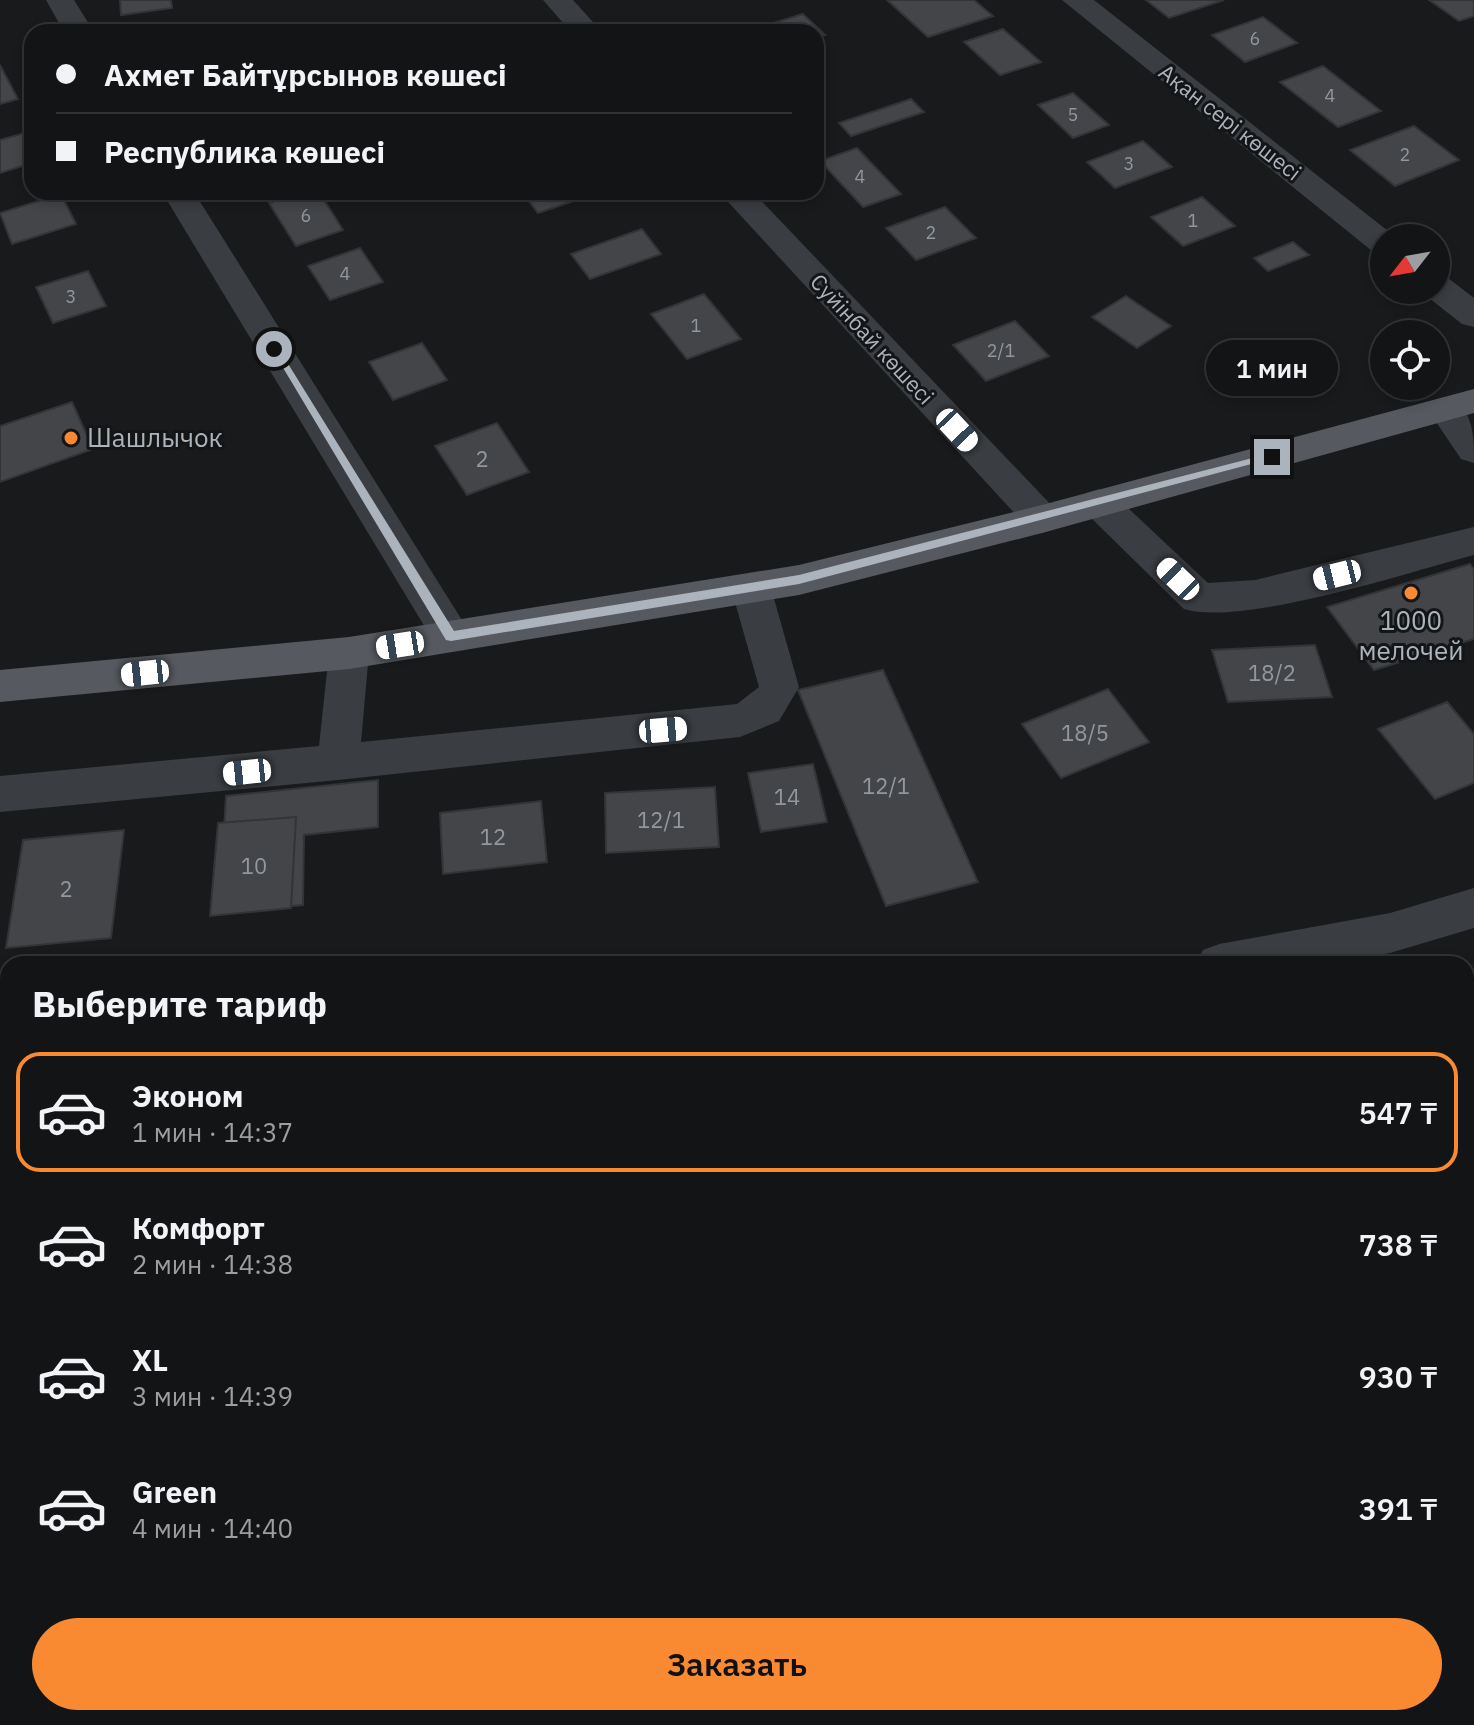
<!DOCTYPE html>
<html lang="ru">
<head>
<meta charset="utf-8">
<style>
  body { margin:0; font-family:"IBM Plex Sans",sans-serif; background:#1c1d1e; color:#f1f3f6; height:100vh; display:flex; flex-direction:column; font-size:30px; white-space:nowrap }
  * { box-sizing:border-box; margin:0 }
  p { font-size:26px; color:#9d9ea0 }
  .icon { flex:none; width:44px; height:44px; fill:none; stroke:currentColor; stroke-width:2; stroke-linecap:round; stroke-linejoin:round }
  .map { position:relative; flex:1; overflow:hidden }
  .panel { position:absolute; left:0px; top:956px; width:1474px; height:770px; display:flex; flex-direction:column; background:#131415; border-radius:24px 24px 0 0; box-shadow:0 4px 12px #0003,0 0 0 2px #323334 }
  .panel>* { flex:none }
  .top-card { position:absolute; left:24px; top:24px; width:800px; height:176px; border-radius:24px; box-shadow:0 4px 12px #0003,0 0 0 2px #323334; display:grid; align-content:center; height:176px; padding:0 32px; background:#131415 }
  .needle { width:52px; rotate:239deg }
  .buttons { position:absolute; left:1370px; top:224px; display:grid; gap:16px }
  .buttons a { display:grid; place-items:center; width:80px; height:80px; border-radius:50%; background:#131415; box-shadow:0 4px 12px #0003,0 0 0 2px #323334; font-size:40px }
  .end { position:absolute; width:36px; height:36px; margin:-18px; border:10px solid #abb4bc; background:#111; box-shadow:0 0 0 4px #111 }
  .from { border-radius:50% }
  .bubble { position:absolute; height:56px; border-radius:28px; background:#131415; box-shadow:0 4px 12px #0003,0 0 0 2px #323334; font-size:26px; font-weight:600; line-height:56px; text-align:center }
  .car { position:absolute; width:24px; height:48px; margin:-24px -12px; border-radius:10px; box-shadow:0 0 6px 2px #0007; background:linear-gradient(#fff 24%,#345 0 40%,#fff 0 76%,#345 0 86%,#fff 0) }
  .top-card b { display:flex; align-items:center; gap:28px; height:76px; font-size:30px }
  .top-card b+b { border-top:2px solid #323334 }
  .top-card i { width:20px; height:20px; background:#f1f3f6 }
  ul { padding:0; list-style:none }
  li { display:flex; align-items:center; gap:24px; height:120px; margin:0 16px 12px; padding:0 16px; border:4px solid transparent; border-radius:24px }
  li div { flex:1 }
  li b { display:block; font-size:30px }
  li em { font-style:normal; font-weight:600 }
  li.active { border-color:#fa8a32 }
  li>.icon { width:72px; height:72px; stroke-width:1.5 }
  h2 { padding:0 32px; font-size:36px; line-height:96px }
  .primary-button { display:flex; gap:16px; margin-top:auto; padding:16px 32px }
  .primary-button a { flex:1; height:92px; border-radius:48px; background:#fa8a32; color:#111; font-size:32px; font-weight:600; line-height:92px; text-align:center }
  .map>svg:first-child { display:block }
  .building { fill:#434549; stroke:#333438; stroke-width:2 }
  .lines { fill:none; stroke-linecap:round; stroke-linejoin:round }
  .minor { fill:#3a3d41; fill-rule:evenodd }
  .major { fill:#565a60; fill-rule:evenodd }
  .route { fill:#abb4bc }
  .poi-dot { fill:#fa8a32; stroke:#141517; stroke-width:3 }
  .labels { text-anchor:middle; stroke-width:6; stroke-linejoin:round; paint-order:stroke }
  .far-number-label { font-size:18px; fill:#91989f }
  .far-street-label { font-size:22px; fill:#abb4bc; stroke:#141517 }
  .number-label { font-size:22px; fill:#91989f }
  .poi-label { font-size:26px; fill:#abb4bc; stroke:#141517; text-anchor:start }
</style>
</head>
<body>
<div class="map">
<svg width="1474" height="1725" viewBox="0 0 1474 1725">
  <rect width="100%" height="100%" fill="#191a1c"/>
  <g class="building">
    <polygon points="120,0 171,0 172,8 121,15"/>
    <polygon points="887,0 974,0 993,16 928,37"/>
    <polygon points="1146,0 1224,0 1169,18"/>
    <polygon points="1429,0 1474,0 1474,16 1459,21"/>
    <polygon points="803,14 825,35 816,37 816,32 744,32"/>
    <polygon points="1263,17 1297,43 1245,62 1212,35"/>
    <polygon points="1003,29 1041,62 1000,75 964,42"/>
    <polygon points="0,65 18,99 0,104"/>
    <polygon points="1323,66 1381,111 1338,127 1280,82"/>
    <polygon points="1073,93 1109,125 1073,138 1038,105"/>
    <polygon points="911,99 924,112 851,136 839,123"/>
    <polygon points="1414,126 1459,160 1395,186 1350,150"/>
    <polygon points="28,132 32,141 32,163 0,173 0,140"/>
    <polygon points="1143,141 1172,167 1115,188 1087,162"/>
    <polygon points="857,148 901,194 863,207 820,161"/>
    <polygon points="303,192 319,192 343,230 296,246 269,203"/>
    <polygon points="522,192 600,192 538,213"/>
    <polygon points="61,194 76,224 12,244 0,213"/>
    <polygon points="1202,197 1235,226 1183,246 1151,217"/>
    <polygon points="945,207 976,238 916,260 886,228"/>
    <polygon points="642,229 661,254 590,279 571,254"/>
    <polygon points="1293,242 1309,255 1268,271 1254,258"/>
    <polygon points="360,248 383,282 330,300 308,266"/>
    <polygon points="88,271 106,306 53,323 36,287"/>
    <polygon points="704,294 741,339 687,359 651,314"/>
    <polygon points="1126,296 1171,326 1137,348 1092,317"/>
    <polygon points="1015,321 1049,356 986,381 953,345"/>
    <polygon points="422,343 447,380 393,400 369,362"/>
    <polygon points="72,402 93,449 0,482 0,426"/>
    <polygon points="497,423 529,472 467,495 435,446"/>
    <polygon points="1470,564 1474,569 1474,639 1374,670 1327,607"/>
    <polygon points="1315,645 1332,697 1228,702 1212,650"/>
    <polygon points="883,670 978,882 886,906 798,690"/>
    <polygon points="1108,689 1149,742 1061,778 1022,724"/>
    <polygon points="1447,702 1474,734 1474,783 1435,799 1378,729"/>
    <polygon points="813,764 827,822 761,832 748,773"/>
    <polygon points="378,780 378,827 304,835 303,905 219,913 226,796"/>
    <polygon points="715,787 719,847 606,853 605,793"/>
    <polygon points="541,801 547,862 443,874 440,813"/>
    <polygon points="296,817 291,908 210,916 218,823"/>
    <polygon points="124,830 111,938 6,948 23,840"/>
    <polygon points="8,1554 8,1654 0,1658 0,1558"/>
  </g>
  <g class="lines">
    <g class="minor">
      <polygon points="46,0 74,0 94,32 64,32"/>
      <polygon points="543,0 573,0 602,32 571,32"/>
      <polygon points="1062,0 1094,0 1397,238 1384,238 1384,255 1372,251"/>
      <polygon points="162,192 194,192 465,625 471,636 465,647 451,652 437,647"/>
      <polygon points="719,192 753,192 1055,509 1061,519 1055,529 1042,533 1029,529"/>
      <polygon points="1436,275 1448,278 1474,298 1474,327 1462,324 1424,294 1422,290 1436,290"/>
      <path d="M1446,397C1474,407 1474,436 1474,463L1461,459L1428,410L1433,401Z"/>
      <path d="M1099,489L1112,493L1208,583L1255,580L1474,527V555C1409,572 1242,627 1184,609L1086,513L1080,503L1086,493Z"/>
      <polygon points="751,573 765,577 771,588 799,687 779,721 740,737 338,780 0,812 0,776 319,746 329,653 335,642 349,637 363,642 369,653 361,742 737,704 759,687 731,588 737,577"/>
      <polygon points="1474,888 1474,928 1390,953 1330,964 1196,964 1203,950 1219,944 1390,913"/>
      <polygon points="8,1150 8,1198 0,1199 0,1151"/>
    </g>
    <polygon class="major" points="1474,389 1474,413 1042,533 799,595 349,669 0,702 0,670 349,637 799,565 1042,505"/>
  </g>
  <polygon class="route" points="270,346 277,346 454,631 799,575 1272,453 1278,457 799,584 451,641 446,640"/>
  <g class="poi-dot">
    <circle cx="71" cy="438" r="8"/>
    <circle cx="1411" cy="593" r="8"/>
  </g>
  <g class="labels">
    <g class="far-number-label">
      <text x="1255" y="45">6</text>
      <text x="1330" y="102">4</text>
      <text x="1073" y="121">5</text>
      <text x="1405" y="161">2</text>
      <text x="1129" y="170">3</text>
      <text x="860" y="183">4</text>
      <text x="306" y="222">6</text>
      <text x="1193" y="227">1</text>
      <text x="931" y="239">2</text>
      <text x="345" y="280">4</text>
      <text x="71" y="303">3</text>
      <text x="696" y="332">1</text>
      <text x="1001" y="357">2/1</text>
    </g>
    <g class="far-street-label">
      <text transform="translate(1230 122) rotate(38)" y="8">Ақан сері көшесі</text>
      <text transform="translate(872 339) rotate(47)" y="8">Суйінбай көшесі</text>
    </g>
    <g class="number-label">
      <text x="482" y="467">2</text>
      <text x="1272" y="681">18/2</text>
      <text x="1085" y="741">18/5</text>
      <text x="886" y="794">12/1</text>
      <text x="787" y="805">14</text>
      <text x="661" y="828">12/1</text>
      <text x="493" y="845">12</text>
      <text x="254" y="874">10</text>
      <text x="66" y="897">2</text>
    </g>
    <g class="poi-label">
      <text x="87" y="447">Шашлычок</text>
      <text x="1411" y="630" text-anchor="middle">1000<tspan x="1411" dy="30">мелочей</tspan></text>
    </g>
  </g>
</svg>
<div class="buttons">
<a><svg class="needle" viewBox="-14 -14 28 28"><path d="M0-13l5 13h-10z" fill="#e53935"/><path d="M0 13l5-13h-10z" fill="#9d9ea0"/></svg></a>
<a><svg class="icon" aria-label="locate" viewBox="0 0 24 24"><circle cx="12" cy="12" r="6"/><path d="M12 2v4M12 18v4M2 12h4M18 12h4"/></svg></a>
</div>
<i class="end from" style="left:274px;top:349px"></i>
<i class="end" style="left:1272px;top:457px"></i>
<div class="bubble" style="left:1206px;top:340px;width:132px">1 мин</div>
<i class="car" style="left:957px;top:430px;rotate:137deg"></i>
<i class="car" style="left:1337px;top:575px;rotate:256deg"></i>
<i class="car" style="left:1178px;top:579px;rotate:314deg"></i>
<i class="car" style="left:400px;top:645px;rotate:261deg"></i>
<i class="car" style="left:145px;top:673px;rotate:264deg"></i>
<i class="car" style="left:663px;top:730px;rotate:85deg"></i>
<i class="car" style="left:247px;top:772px;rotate:264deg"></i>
<div class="top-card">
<b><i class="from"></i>Ахмет Байтұрсынов көшесі</b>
<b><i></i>Республика көшесі</b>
</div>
<section class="panel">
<h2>Выберите тариф</h2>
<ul>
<li class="active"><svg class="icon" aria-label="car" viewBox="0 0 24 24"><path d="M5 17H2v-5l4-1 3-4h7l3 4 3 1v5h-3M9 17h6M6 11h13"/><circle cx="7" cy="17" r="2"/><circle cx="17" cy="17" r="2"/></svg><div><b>Эконом</b><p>1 мин · 14:37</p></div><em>547 ₸</em></li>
<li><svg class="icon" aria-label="car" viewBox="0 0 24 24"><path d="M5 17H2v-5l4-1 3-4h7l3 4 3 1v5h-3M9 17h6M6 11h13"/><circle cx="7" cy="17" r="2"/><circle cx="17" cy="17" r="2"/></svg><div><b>Комфорт</b><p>2 мин · 14:38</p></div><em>738 ₸</em></li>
<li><svg class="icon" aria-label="car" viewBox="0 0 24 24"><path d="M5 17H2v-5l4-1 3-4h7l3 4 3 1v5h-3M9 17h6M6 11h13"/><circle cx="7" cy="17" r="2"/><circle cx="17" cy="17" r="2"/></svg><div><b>XL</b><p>3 мин · 14:39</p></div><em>930 ₸</em></li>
<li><svg class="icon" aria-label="car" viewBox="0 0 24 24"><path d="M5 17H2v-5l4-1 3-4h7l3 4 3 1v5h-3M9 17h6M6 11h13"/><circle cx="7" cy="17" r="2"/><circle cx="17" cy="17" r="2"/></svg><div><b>Green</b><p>4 мин · 14:40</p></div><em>391 ₸</em></li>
</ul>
<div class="primary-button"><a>Заказать</a></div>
</section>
</div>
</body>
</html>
